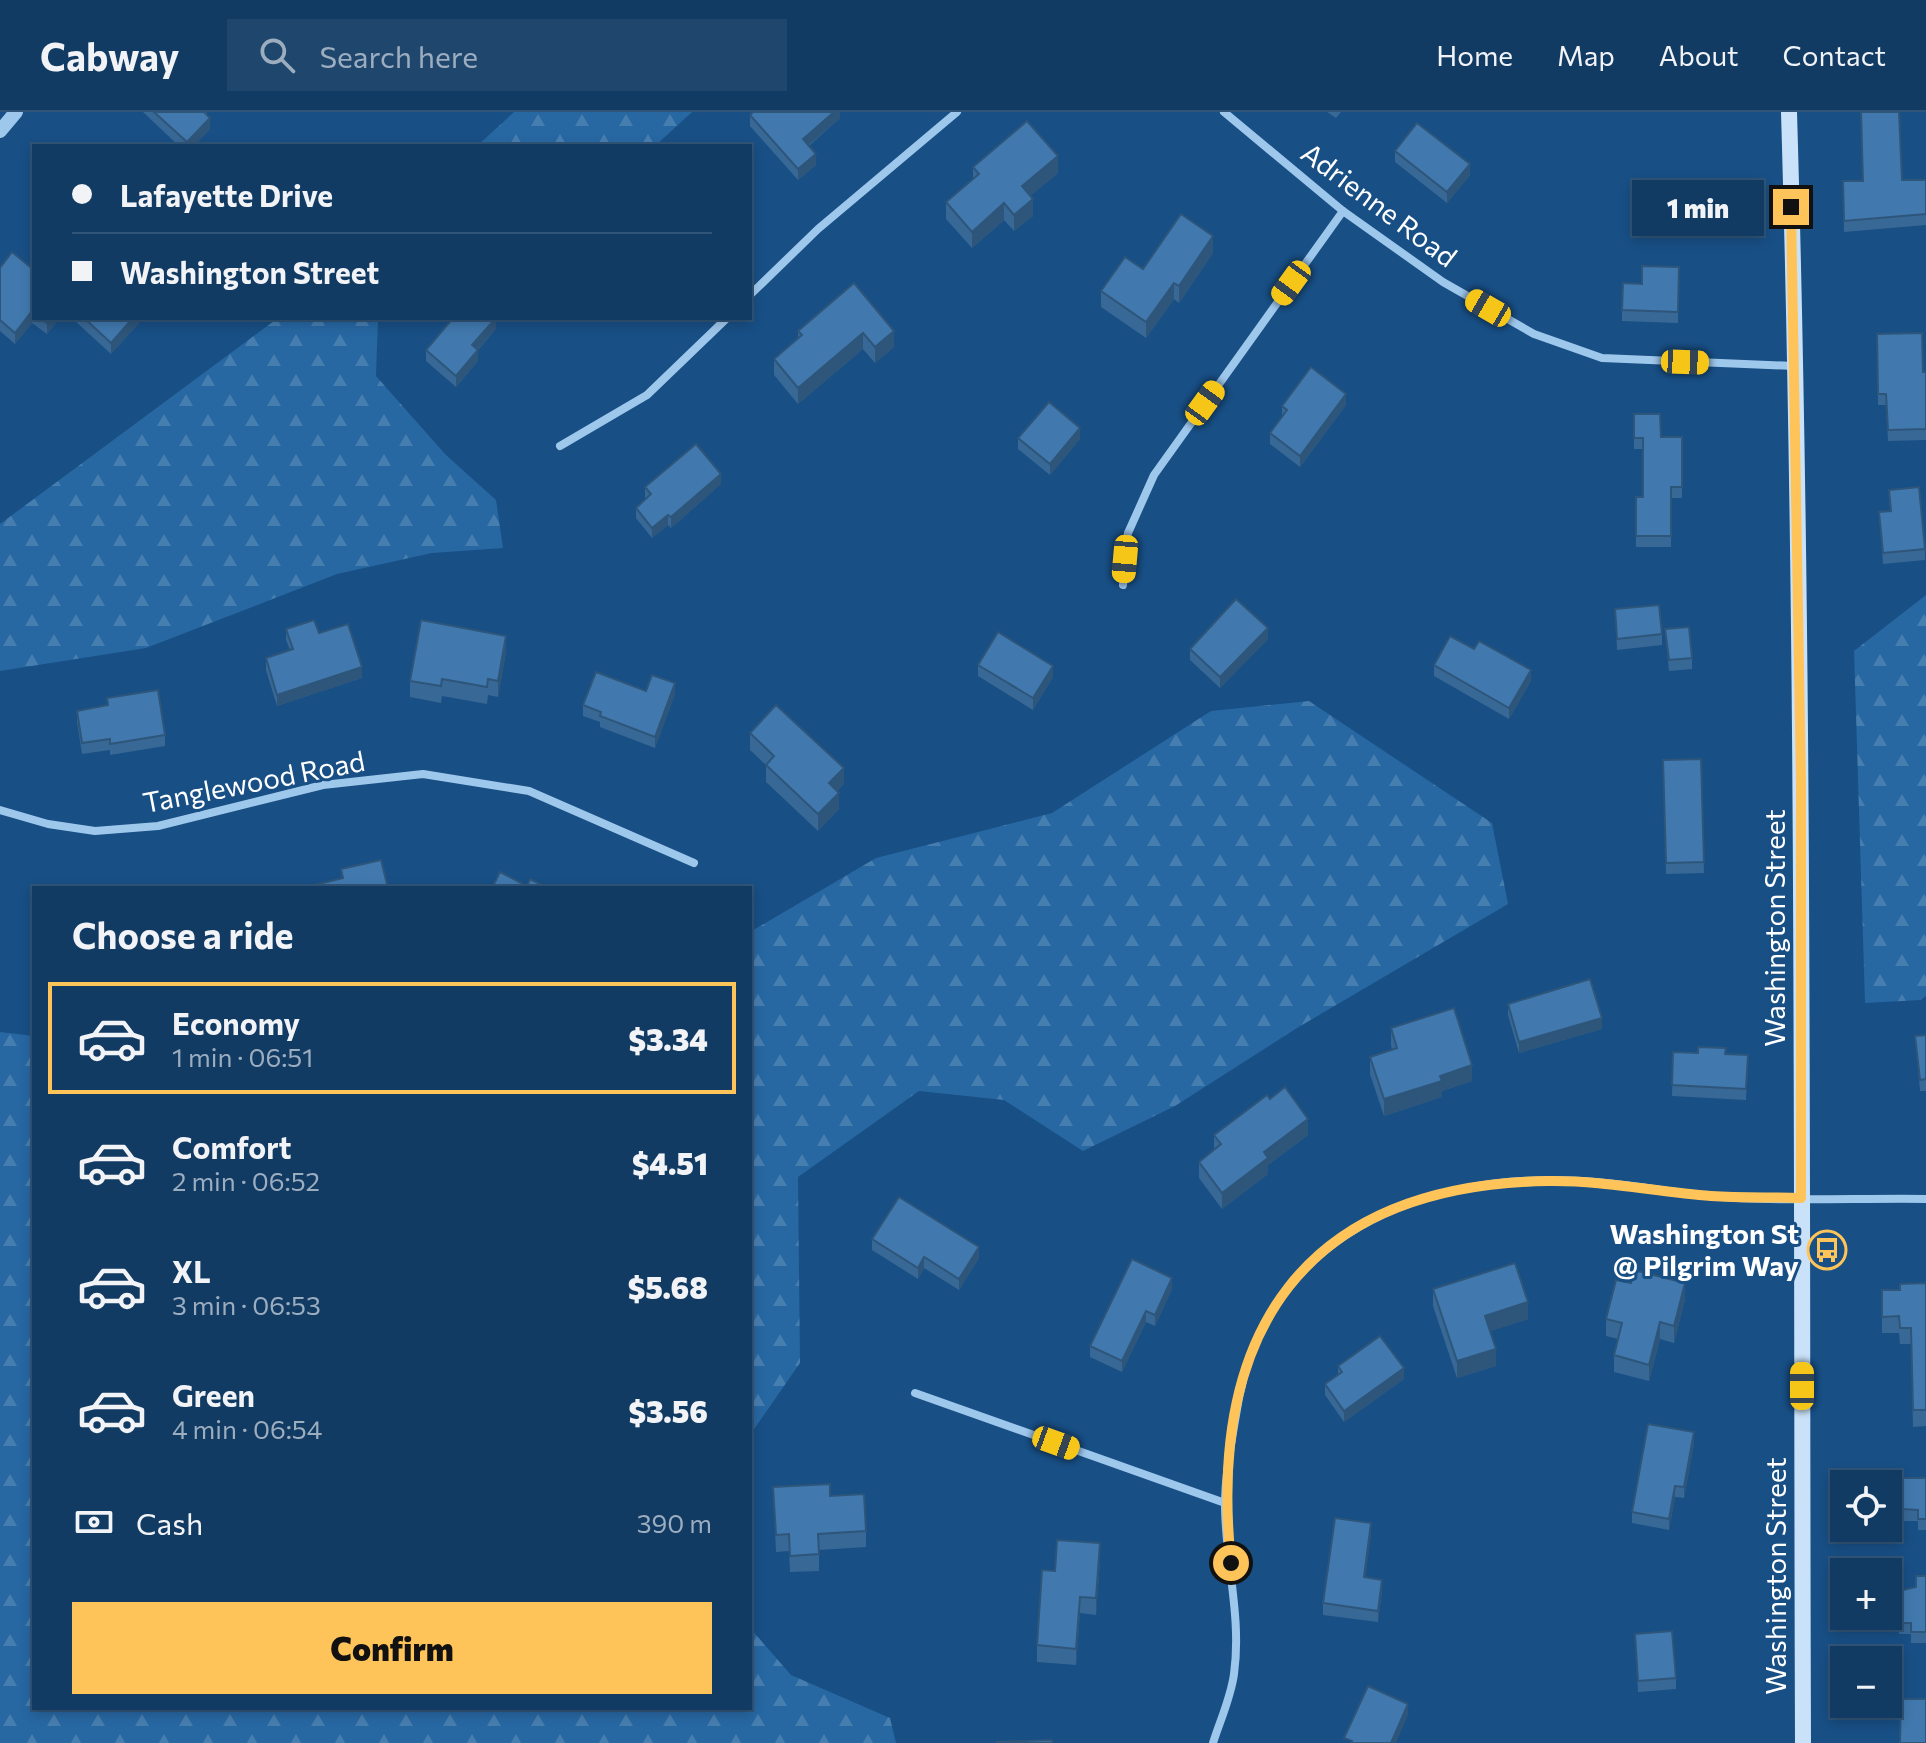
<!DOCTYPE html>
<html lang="en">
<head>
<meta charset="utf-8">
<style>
  body { margin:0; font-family:Commissioner,sans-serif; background:#1f466d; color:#f1f3f6; height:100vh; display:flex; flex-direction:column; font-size:30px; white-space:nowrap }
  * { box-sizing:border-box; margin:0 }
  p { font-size:26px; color:#9cadbf }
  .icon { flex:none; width:44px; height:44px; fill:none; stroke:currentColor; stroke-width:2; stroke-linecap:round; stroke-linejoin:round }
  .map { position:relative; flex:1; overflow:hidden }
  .sheet { position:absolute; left:32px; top:774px; width:720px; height:824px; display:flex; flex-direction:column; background:#123b64; border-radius:0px; box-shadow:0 4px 12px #0003,0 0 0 2px #315578 }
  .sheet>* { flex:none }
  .guide { position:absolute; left:32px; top:32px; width:720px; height:176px; border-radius:0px; box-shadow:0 4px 12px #0003,0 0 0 2px #315578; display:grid; align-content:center; height:176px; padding:0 40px; background:#123b64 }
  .buttons { position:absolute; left:1830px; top:1358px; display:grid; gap:16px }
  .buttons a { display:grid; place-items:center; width:72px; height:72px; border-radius:0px; background:#123b64; box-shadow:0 4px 12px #0003,0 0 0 2px #315578; font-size:40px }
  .end { position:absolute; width:36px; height:36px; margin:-18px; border:10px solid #ffc459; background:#111; box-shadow:0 0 0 4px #111 }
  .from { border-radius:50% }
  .bubble { position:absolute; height:56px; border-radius:0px; background:#123b64; box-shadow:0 4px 12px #0003,0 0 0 2px #315578; font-size:26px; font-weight:800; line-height:56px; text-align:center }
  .car { position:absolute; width:24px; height:48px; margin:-24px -12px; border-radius:10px; box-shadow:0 0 6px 2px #0007; background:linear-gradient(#f5c518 24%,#345 0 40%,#f5c518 0 76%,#345 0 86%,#f5c518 0) }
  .guide b { display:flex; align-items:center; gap:28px; height:76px; font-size:30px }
  .guide b+b { border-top:2px solid #315578 }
  .guide i { width:20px; height:20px; background:#f1f3f6 }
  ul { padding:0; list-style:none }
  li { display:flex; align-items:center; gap:24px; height:112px; margin:0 16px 12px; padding:0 24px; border:4px solid transparent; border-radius:0px }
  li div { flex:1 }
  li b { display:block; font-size:30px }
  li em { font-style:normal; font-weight:800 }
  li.current { border-color:#ffc459 }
  li>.icon { width:72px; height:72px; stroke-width:1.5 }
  h2 { padding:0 40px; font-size:36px; line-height:96px }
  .pay { display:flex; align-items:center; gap:20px; height:88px; padding:0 40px; font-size:30px }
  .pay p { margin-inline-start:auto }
  .cta { display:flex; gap:16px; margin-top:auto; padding:16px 40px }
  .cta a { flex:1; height:92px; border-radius:0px; background:#ffc459; color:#111; font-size:32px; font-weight:800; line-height:92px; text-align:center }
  header { display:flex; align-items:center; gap:48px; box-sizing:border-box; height:112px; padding:0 40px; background:#123b64; border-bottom:2px solid #315578 }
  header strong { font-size:38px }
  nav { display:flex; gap:44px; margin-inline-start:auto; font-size:28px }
  .search { width:560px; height:72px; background:#1f466d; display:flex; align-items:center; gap:20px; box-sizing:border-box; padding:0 28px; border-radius:0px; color:#9cadbf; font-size:30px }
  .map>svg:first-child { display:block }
  .forest { fill:url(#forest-firs) }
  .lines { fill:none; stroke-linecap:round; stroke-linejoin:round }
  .minor { stroke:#9ec7ec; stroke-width:8 }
  .tertiary { stroke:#9ec7ec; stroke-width:14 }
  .secondary { stroke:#cae2f9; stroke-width:16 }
  .wall { fill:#386896 }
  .shaded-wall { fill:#2e557a }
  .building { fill:#4179ae; stroke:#2e557a; stroke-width:2 }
  .route { stroke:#ffc459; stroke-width:10 }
  .labels { text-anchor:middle; stroke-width:6; stroke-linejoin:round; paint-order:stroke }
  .street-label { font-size:28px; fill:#fff; stroke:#184f85 }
  .poi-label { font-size:28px; font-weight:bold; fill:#fff; stroke:#184f85; text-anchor:end }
</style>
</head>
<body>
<header>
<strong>Cabway</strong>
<div class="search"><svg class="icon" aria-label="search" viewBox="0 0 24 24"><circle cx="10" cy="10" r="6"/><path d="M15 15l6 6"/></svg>Search here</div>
<nav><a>Home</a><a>Map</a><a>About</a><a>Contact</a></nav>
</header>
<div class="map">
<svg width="1926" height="1631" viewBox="0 0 1926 1631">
  <defs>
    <pattern id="forest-firs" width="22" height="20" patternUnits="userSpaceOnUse" patternTransform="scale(2)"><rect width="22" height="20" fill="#2767a2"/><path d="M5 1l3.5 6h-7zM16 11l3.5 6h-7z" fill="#477eb0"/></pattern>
  </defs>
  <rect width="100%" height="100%" fill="#184f85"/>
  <g class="forest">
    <polygon points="514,0 692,0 655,34 477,34"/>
    <polygon points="278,206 378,206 376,264 446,343 496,388 503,436 432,441 337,462 146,536 0,559 0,412"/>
    <polygon points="1926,483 1926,884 1921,888 1865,891 1854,539"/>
    <polygon points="1309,589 1492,711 1508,792 1297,916 1175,994 1083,1039 1004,988 919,979 798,1065 800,1251 750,1323 750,820 876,746 1052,701 1211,599"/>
    <polygon points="0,920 34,924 34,1596 750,1596 750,1516 791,1563 890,1606 896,1631 0,1631"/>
  </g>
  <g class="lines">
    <g class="minor">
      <polyline points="1224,0 1343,99 1443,170 1534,222 1602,246 1794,254"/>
      <polyline points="750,183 818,117 957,0"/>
      <polyline points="560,334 647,283 727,206"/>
      <polyline points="1123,473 1128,421 1154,363 1343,99"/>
      <polyline points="0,698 48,712 95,719 158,714 323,673 423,662 529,679 694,751"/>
      <polyline points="915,1281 1225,1391"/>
      <path d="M1213,1631C1220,1609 1231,1585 1234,1562C1242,1505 1225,1449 1225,1393C1225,1362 1232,1327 1237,1297C1265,1123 1422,1060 1582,1069C1624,1071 1666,1080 1708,1084C1780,1090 1854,1086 1926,1087"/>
    </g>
    <polyline class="tertiary" points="0,19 16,0"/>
    <path class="secondary" d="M1789,0C1805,544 1801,1087 1803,1631"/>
  </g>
  <g class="wall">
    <polygon points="143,0 207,0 206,2 210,17 194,34 179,34"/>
    <polygon points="840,0 840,6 809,34 816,53 798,68 750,14 750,3"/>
    <polygon points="1327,0 1341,0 1336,6"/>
    <polygon points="1395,39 1470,63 1447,91 1395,50"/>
    <polygon points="973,55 1058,61 1030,84 1033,104 1014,119 1004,108 972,136 946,107 946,90 973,67"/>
    <polygon points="1902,68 1926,68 1926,113 1844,120 1843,69"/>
    <polygon points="1213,141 1179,191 1174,187 1146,226 1101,195 1101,179 1143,157"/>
    <polygon points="1679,155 1678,211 1622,209 1622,198"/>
    <polygon points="0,156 34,158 34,206 60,206 47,222 32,211 15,232 0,219"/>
    <polygon points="854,171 894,235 875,251 863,237 798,292 774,263 774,247 798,226 798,219"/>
    <polygon points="74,206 139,206 139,211 111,242 74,208"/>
    <polygon points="496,217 478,238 478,249 456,275 426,249 426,238"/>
    <polygon points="1877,222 1923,260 1926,260 1926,328 1888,329 1886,293 1878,293"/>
    <polygon points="1346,293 1300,355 1270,332 1270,321 1282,305 1282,294"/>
    <polygon points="1634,302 1661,325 1682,325 1682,386 1671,386 1671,435 1636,435 1636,385 1643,385 1643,337 1634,337"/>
    <polygon points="1018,326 1080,327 1050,363 1018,337"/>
    <polygon points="721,372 671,416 668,413 652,426 636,406 636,396 646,387 645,385 645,375"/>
    <polygon points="1889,378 1925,437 1925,448 1883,452 1879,400 1890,399"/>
    <polygon points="1615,497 1662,522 1662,533 1617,538"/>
    <polygon points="286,517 319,521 362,566 277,594 266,558 266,546 290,538 286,528"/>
    <polygon points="1665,517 1692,546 1692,557 1669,559"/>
    <polygon points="1268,527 1220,576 1190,548 1190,537"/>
    <polygon points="506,540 498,585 488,583 487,592 442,584 441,591 410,585 410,569"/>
    <polygon points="978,553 1053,565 1033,598 978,564"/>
    <polygon points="1434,553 1531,569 1509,607 1434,564"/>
    <polygon points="646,579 675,582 655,636 600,615 600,610 583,604 583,593"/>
    <polygon points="107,586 165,623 165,634 110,643 110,638 82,642 77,610 77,599 107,594"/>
    <polygon points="750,621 844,672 837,679 839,697 818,719 766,670 766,653 750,638"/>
    <polygon points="1701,647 1704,761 1666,762 1663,648"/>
    <polygon points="1508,892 1602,917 1519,941 1508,903"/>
    <polygon points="1391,916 1472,969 1442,979 1442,985 1384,1004 1370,962 1370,945 1392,938 1391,933"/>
    <polygon points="1926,923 1926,979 1920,979 1915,924"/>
    <polygon points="1673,940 1748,943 1746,988 1672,984"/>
    <polygon points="1214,1023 1308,1023 1268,1053 1268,1062 1222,1097 1199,1066 1199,1050 1214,1038"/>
    <polygon points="872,1127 979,1146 959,1178 924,1156 918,1167 872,1138"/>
    <polygon points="1926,1171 1926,1314 1913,1315 1911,1232 1900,1232 1899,1221 1882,1221 1882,1178 1900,1178"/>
    <polygon points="1172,1177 1155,1214 1146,1210 1122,1260 1090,1245 1090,1234"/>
    <polygon points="1433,1177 1528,1207 1490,1219 1496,1254 1457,1266 1433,1194"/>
    <polygon points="1685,1187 1674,1231 1660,1227 1649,1269 1614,1260 1614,1243 1618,1227 1606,1224 1606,1207"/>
    <polygon points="1338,1254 1404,1267 1344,1310 1325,1283 1325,1272 1338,1262"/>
    <polygon points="1694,1332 1684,1386 1675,1385 1669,1418 1632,1411 1632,1400"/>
    <polygon points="1902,1366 1926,1366 1926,1418 1918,1418 1918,1409 1902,1409"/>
    <polygon points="773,1375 830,1384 866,1419 866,1435 819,1438 819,1459 790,1460 789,1439 776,1440"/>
    <polygon points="1371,1422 1365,1466 1382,1479 1378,1510 1323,1503 1323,1491"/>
    <polygon points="1100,1448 1096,1503 1080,1501 1076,1553 1037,1550 1037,1533 1055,1459"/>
    <polygon points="1926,1464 1926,1531 1911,1531 1911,1522 1899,1522 1899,1479 1916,1475"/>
    <polygon points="1635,1522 1676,1566 1676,1577 1638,1580"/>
  </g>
  <g class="shaded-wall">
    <polygon points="834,0 840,0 840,6 803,38 803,27"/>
    <polygon points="210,6 210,17 194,34 187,34 187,30"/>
    <polygon points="816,42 816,53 798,68 798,57"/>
    <polygon points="1058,44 1058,61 1022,91 1022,74"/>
    <polygon points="1470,52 1470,63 1447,91 1447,80"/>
    <polygon points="1033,87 1033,104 1014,119 1014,103"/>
    <polygon points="1004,91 1004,108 972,136 972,120"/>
    <polygon points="1213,124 1213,141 1179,191 1179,174"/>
    <polygon points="1174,171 1174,187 1146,226 1146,210"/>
    <polygon points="32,199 32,211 15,232 15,221"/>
    <polygon points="51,206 60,206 47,222 47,211"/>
    <polygon points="133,206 139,206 139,211 111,242 111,231"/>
    <polygon points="496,206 496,217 472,244 472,233"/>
    <polygon points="894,219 894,235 875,251 875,235"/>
    <polygon points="863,221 863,237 798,292 798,276"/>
    <polygon points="478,238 478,249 456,275 456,264"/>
    <polygon points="1346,282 1346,293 1300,355 1300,344"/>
    <polygon points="1080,316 1080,327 1050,363 1050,352"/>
    <polygon points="721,362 721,372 671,416 671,405"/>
    <polygon points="668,403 668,413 652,426 652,416"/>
    <polygon points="1268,516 1268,527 1220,576 1220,565"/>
    <polygon points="506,524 506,540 498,585 498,569"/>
    <polygon points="1053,554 1053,565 1033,598 1033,586"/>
    <polygon points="362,555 362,566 277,594 277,583"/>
    <polygon points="1531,558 1531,569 1509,607 1509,596"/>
    <polygon points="675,571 675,582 655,636 655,625"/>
    <polygon points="844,656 844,672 829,688 829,671"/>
    <polygon points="839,681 839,697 818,719 818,702"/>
    <polygon points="1602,906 1602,917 1519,941 1519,930"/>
    <polygon points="1472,953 1472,969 1442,979 1442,985 1384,1004 1384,987 1440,964"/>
    <polygon points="1308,1007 1308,1023 1268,1053 1268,1062 1222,1097 1222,1081 1264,1040"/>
    <polygon points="979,1135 979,1146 959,1178 959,1167"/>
    <polygon points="924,1145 924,1156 918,1167 918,1156"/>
    <polygon points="1172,1166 1172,1177 1155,1214 1155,1203"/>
    <polygon points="1685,1171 1685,1187 1674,1231 1674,1214"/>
    <polygon points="1528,1190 1528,1207 1485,1221 1485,1204"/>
    <polygon points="1146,1199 1146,1210 1122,1260 1122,1249"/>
    <polygon points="1660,1210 1660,1227 1649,1269 1649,1253"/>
    <polygon points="1496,1237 1496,1254 1457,1266 1457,1249"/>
    <polygon points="1404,1256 1404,1267 1344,1310 1344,1299"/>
    <polygon points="1694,1320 1694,1332 1684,1386 1684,1375"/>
    <polygon points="1675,1374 1675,1385 1669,1418 1669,1407"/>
    <polygon points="1371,1411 1371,1422 1364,1477 1364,1465"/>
    <polygon points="1100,1431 1100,1448 1096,1503 1096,1486"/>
    <polygon points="1382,1468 1382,1479 1378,1510 1378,1499"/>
    <polygon points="1080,1485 1080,1501 1076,1553 1076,1537"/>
    <polygon points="1408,1592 1408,1603 1396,1631 1391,1631"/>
  </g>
  <g class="building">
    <polygon points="154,0 204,0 210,6 187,30"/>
    <polygon points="753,0 834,0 803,27 816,42 798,57 750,3"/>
    <polygon points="1861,0 1899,0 1902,68 1926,68 1926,102 1844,109 1843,69 1863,69"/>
    <polygon points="1027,9 1058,44 1022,74 1033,87 1014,103 1004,91 972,120 946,90 979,62 973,55"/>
    <polygon points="1417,11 1470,52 1447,80 1395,39"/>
    <polygon points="1181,102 1213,124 1179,174 1174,171 1146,210 1101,179 1125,145 1143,157"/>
    <polygon points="12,140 34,158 34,201 32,199 15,221 0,208 0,156"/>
    <polygon points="1642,154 1679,155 1678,200 1622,198 1623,171 1642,172"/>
    <polygon points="854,171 894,219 875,235 863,221 798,276 774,247 802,223 798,219"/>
    <polygon points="41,206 51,206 47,211"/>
    <polygon points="84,206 133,206 111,231"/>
    <polygon points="453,206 496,206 472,233 478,238 456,264 426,238"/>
    <polygon points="1922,221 1923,260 1926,260 1926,317 1888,318 1886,282 1878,282 1877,222"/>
    <polygon points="1311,255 1346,282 1300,344 1270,321 1287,298 1282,294"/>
    <polygon points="1049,290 1080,316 1050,352 1018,326"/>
    <polygon points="1634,302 1660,302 1661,325 1682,325 1682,375 1671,375 1671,424 1636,424 1636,385 1643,385 1643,326 1634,326"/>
    <polygon points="696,332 721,362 671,405 668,403 652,416 636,396 651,382 645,375"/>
    <polygon points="1919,375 1925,437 1883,441 1879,400 1891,399 1889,378"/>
    <polygon points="1236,487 1268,516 1220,565 1190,537"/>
    <polygon points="1659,493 1662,522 1617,527 1615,497"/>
    <polygon points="314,508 319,521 348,512 362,555 277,583 266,546 293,537 286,517"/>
    <polygon points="421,508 506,524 498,569 488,567 487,575 442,567 441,574 410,569"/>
    <polygon points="1689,515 1692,546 1669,548 1665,517"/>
    <polygon points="998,520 1053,554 1033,586 978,553"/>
    <polygon points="1450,524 1474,537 1479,529 1531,558 1509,596 1434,553"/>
    <polygon points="596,560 646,579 652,563 675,571 655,625 600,604 601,600 583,593"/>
    <polygon points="158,578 165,623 110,632 110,627 82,631 77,599 108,593 107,586"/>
    <polygon points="776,593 844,656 829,671 839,681 818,702 766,653 774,644 750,621"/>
    <polygon points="1701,647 1704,750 1666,751 1663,648"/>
    <polygon points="381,748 388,776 302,776 343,766 341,757"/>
    <polygon points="500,760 527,774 530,767 548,776 492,776"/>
    <polygon points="1590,867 1602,906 1519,930 1508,892"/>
    <polygon points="1454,896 1472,953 1440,964 1442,969 1384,987 1370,945 1397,936 1391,916"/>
    <polygon points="1926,923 1926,967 1920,968 1915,924"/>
    <polygon points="1698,935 1726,936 1725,942 1748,943 1746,977 1672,973 1673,940 1698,941"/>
    <polygon points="1285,975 1308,1007 1264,1040 1268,1046 1222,1081 1199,1050 1221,1032 1214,1023 1267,983 1270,987"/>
    <polygon points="899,1085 979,1135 959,1167 924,1145 918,1156 872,1127"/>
    <polygon points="1132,1147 1172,1166 1155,1203 1146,1199 1122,1249 1090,1234"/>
    <polygon points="1515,1151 1528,1190 1485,1204 1496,1237 1457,1249 1433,1177"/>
    <polygon points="1634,1158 1685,1171 1674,1214 1660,1210 1649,1253 1614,1243 1622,1211 1606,1207 1616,1168 1631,1171"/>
    <polygon points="1926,1171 1926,1298 1913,1298 1911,1216 1900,1216 1899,1204 1882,1205 1882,1178 1900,1178 1900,1172"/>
    <polygon points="1380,1224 1404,1256 1344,1299 1325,1272 1342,1260 1338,1254"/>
    <polygon points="1648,1312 1694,1320 1684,1375 1675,1374 1669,1407 1632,1400"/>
    <polygon points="1902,1366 1926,1366 1926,1407 1918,1407 1918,1398 1902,1397"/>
    <polygon points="830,1372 830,1384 864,1382 866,1419 818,1422 819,1442 790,1444 789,1422 776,1423 773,1375"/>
    <polygon points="1335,1406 1371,1411 1364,1465 1382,1468 1378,1499 1323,1491"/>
    <polygon points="1057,1428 1100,1431 1096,1486 1080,1485 1076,1537 1037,1533 1042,1458 1055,1459"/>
    <polygon points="1916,1464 1926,1464 1926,1520 1911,1520 1911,1511 1899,1511 1899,1479 1916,1475"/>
    <polygon points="1672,1519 1676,1566 1638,1569 1635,1522"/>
    <polygon points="1368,1574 1408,1592 1391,1631 1351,1631 1352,1629 1344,1626"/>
    <polygon points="1901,1587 1926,1587 1926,1631 1900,1631"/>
    <polygon points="1052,1628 1052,1631 997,1631 997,1630"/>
  </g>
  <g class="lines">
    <path class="route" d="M1231,1451C1207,1219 1304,1073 1548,1069C1603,1068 1656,1080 1711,1084C1741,1086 1771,1085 1801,1086V670L1791,95"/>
  </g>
  <defs>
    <symbol id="bus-ring" viewBox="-11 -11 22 22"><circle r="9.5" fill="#184f85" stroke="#ffc459" stroke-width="1.5"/><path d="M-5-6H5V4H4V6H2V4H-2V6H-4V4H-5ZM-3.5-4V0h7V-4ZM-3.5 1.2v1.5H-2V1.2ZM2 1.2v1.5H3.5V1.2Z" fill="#ffc459"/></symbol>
  </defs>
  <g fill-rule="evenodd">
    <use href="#bus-ring" x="1805" y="1116" width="44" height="44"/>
  </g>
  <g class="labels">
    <g class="street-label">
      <text transform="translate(1379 93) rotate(37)" y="10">Adrienne Road</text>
      <text transform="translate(254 670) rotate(-11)" y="10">Tanglewood Road</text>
      <text transform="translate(1775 816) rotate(-90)" y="10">Washington Street</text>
      <text transform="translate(1776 1464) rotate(-90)" y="10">Washington Street</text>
    </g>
    <g class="poi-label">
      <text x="1799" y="1132">Washington St<tspan x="1799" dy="32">@ Pilgrim Way</tspan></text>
    </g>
  </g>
</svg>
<div class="buttons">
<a><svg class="icon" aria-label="locate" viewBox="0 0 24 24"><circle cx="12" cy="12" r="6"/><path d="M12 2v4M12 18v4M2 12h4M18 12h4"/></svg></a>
<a>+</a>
<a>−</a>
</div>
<i class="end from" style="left:1231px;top:1451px"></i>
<i class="end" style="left:1791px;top:95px"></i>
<div class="bubble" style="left:1632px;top:68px;width:132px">1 min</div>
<i class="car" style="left:1291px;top:171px;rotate:216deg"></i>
<i class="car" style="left:1488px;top:196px;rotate:300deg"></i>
<i class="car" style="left:1685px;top:250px;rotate:92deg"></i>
<i class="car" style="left:1205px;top:291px;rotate:36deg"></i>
<i class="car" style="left:1125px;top:447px;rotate:185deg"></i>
<i class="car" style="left:1802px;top:1274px;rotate:0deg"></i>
<i class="car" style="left:1056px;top:1331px;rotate:110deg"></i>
<div class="guide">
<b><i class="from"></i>Lafayette Drive</b>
<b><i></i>Washington Street</b>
</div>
<section class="sheet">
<h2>Choose a ride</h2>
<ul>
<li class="current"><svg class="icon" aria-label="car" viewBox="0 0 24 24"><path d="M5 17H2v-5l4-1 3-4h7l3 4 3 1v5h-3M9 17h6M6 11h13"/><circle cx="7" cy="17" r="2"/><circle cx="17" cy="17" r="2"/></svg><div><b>Economy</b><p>1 min · 06:51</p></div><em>$3.34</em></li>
<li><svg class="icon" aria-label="car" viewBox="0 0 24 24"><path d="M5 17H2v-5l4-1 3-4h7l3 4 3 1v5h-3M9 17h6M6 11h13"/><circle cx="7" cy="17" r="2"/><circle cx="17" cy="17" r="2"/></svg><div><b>Comfort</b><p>2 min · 06:52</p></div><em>$4.51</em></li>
<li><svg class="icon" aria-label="car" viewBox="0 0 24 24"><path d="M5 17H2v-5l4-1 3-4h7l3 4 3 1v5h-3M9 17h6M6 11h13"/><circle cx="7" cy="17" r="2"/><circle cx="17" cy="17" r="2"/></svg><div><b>XL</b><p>3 min · 06:53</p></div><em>$5.68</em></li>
<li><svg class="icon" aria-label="car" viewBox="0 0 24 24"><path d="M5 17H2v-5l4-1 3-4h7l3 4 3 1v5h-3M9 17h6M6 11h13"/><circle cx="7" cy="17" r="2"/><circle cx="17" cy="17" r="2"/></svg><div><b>Green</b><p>4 min · 06:54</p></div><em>$3.56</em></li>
</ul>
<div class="pay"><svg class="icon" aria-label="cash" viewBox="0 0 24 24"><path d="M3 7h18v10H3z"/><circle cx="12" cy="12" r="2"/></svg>Cash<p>390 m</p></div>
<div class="cta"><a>Confirm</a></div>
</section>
</div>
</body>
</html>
